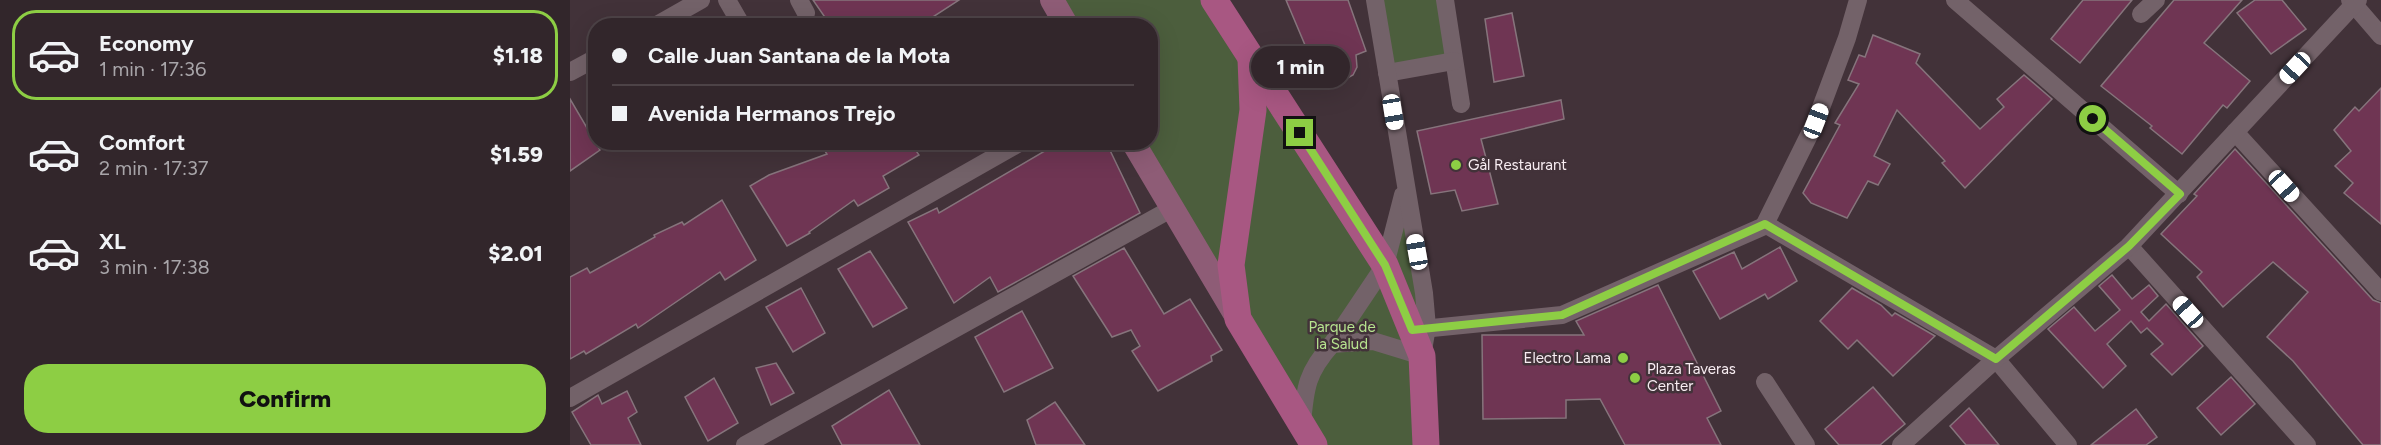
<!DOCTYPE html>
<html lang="en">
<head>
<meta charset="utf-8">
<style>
  body { margin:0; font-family:Figtree,sans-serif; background:#3d3237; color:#f1f3f6; height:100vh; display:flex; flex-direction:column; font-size:22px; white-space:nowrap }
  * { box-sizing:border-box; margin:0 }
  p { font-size:20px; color:#a8a5a9 }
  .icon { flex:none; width:33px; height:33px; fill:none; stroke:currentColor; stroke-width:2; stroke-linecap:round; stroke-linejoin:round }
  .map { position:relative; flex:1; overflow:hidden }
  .drawer { display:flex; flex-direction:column; background:#32262b; width:570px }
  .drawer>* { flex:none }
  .hud { position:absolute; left:18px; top:18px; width:570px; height:132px; border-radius:24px; box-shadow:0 6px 24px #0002,0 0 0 2px #4d4347; display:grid; align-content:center; height:132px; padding:0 24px; background:#32262b }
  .end { position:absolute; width:27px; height:27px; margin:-14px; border:8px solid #8dce44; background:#111; box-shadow:0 0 0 3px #111 }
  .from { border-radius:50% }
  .bubble { position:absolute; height:42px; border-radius:21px; background:#32262b; box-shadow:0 6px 24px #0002,0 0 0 2px #4d4347; font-size:20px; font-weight:800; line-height:42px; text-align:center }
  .car { position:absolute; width:18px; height:36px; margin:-18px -9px; border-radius:8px; box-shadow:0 0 4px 2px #0007; background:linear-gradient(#fff 24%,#345 0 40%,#fff 0 76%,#345 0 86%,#fff 0) }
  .hud b { display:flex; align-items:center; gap:21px; height:57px; font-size:22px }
  .hud b+b { border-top:2px solid #4d4347 }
  .hud i { width:15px; height:15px; background:#f1f3f6 }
  ul { padding:10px 0 0; list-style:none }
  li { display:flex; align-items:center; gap:18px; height:90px; margin:0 12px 9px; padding:0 12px; border:3px solid transparent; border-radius:24px }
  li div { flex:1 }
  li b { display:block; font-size:22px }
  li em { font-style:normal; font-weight:800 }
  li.on { border-color:#8dce44 }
  li>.icon { width:54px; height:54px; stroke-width:1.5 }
  .cta { display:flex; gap:12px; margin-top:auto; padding:12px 24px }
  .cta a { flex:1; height:69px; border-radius:24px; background:#8dce44; color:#111; font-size:24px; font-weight:800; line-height:69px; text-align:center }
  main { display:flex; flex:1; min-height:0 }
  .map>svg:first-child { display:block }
  .park { fill:#4c5e3d }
  .building { fill:#6f3553; stroke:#86747c; stroke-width:1.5 }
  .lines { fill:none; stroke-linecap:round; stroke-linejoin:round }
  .street { stroke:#736269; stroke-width:18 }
  .secondary { stroke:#8e5c76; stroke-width:24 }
  .primary { stroke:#a85782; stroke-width:27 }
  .route { stroke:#8dce44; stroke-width:8 }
  .poi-dot { fill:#8dce44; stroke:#423239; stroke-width:2 }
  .labels { text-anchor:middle; stroke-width:5; stroke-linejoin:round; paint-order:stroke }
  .poi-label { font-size:15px; fill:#f8edf2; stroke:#423239; text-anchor:start }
  .park-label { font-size:15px; fill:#b7e48f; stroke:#423239 }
</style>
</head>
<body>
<main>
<section class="drawer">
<ul>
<li class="on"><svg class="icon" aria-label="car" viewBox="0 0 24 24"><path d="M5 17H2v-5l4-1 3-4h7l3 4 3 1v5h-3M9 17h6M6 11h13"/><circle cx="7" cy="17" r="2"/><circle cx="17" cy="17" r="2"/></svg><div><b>Economy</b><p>1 min · 17:36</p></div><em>$1.18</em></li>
<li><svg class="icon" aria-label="car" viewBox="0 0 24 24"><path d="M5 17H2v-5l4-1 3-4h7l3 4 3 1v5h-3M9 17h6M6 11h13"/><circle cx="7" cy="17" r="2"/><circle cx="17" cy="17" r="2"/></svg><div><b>Comfort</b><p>2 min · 17:37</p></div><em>$1.59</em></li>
<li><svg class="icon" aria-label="car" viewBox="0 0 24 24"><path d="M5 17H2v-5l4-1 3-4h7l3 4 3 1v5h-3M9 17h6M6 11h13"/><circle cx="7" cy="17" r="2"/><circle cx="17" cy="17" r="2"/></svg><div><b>XL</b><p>3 min · 17:38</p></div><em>$2.01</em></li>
</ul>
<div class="cta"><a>Confirm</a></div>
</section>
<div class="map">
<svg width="1811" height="445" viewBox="0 0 1811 445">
  <rect width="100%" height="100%" fill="#423239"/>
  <g class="park">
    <polygon points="483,0 644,0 815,265 833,196 854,293 856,445 744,445 563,143 580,142 580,26 497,25"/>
    <polygon points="805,0 875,0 885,65 817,73"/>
  </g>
  <g class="building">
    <polygon points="243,0 389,0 349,26 261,26"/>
    <polygon points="716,0 778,0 796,51 786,55 787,67 783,75 772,81 761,78 755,68 746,71"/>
    <polygon points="1513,0 1562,0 1510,63 1481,39"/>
    <polygon points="1604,0 1672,0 1634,43 1680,81 1657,108 1653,105 1612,154 1580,128 1582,126 1531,86"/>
    <polygon points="1685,0 1712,0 1736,29 1701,54 1667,13"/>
    <polygon points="942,13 954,76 924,82 915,19"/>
    <polygon points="1303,35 1350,54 1346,63 1410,129 1434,107 1427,99 1454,75 1482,99 1395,188 1372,163 1375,161 1327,110 1304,156 1320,164 1308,185 1298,181 1277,218 1241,203 1233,193 1270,125 1265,123 1289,84 1278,80 1289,55 1295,57"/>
    <polygon points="1811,88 1811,224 1774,193 1783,183 1765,166 1781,151 1764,130 1785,107 1789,111"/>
    <polygon points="0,99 30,150 0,171"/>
    <polygon points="991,100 994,119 911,139 928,204 892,211 885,190 861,194 847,131"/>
    <polygon points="249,142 340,142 349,155 313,176 319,188 288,206 284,200 239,232 240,233 217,246 180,186 199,175 257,154"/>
    <polygon points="490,142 536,142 570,213 428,292 420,277 384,303 338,222 367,208 369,213"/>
    <polygon points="1665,149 1803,300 1811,303 1811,445 1793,445 1723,361 1697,337 1738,292 1703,262 1653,307 1627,277 1632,272 1591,234 1627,196 1624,194"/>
    <polygon points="152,200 186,260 155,280 150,272 68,328 66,324 16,354 14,351 0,359 0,277 17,268 20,273 85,237 84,235 112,222 114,225"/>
    <polygon points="1210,247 1227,281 1198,299 1195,294 1150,319 1123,271 1164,252 1172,269"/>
    <polygon points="554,248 594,314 620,299 652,350 641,356 642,361 588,391 562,351 570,346 561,330 542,337 503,276"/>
    <polygon points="300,251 337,308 303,327 268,269"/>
    <polygon points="1542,275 1562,299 1579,285 1588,296 1571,312 1579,321 1596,304 1633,346 1602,375 1581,354 1593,344 1577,328 1571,333 1561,321 1537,344 1556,366 1533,388 1478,329 1504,307 1525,331 1550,310 1529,286"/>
    <polygon points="1088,285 1151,411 1137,418 1151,445 1055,445 1030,399 996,400 996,418 913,419 912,335 1014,335 1006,321"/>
    <polygon points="231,288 255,333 223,352 196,307"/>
    <polygon points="1282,288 1311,305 1322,316 1325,313 1365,336 1323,376 1287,340 1278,349 1250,321"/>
    <polygon points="452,311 483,368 434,392 405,337"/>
    <polygon points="206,363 224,393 201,405 186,368"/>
    <polygon points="1661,377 1685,404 1651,435 1627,408"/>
    <polygon points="144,378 168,423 138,441 115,397"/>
    <polygon points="1303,387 1335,424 1310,445 1269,445 1255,429"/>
    <polygon points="319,390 350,445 272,445 262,426"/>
    <polygon points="57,391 67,412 58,418 71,445 21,445 2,412 28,395 32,404"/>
    <polygon points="485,402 515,445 466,445 457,420"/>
    <polygon points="1399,408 1429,445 1396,445 1380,426"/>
    <polygon points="1566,409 1587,437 1576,445 1521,445"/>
  </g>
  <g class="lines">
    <g class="street">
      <polyline points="157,0 172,26"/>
      <polyline points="229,0 236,13"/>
      <polyline points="875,0 891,104"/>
      <polyline points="1385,0 1609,194"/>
      <polyline points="1780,0 1811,36"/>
      <polyline points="1571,14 1586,0"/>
      <polyline points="85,26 131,0"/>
      <polyline points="0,72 26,58"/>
      <polyline points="817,73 884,61"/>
      <polyline points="1665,132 1811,292"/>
      <polyline points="1195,224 1426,359 1498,445"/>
      <polyline points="1559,246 1737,445"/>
      <polyline points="842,330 992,315 1192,227 1195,224 1246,121 1277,38 1288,0"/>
      <polyline points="762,344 815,265 833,195"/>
      <polyline points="1195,382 1236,445"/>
      <polyline points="0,398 451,142"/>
      <path d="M732,424C735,387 737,372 762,344L803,341L852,356L857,327L854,293L805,0"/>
      <polyline points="175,445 601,209"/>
      <polyline points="1331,445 1426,359 1559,246 1788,0"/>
    </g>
    <g class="secondary">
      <polyline points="482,0 497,26"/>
      <polyline points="563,142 668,319"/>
    </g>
    <g class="primary">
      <polyline points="644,0 815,265 852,356 856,445"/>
      <polyline points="681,59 683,110 661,265 668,319 744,445"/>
    </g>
  </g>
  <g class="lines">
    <polyline class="route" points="730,133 815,265 842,330 992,315 1195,224 1426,359 1559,246 1610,194 1523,119"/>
  </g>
  <g class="poi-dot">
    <circle cx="886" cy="165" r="6"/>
    <circle cx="1053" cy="358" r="6"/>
    <circle cx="1065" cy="378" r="6"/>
  </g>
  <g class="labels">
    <g class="poi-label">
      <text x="898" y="170">Gål Restaurant</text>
      <text x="1041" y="363" text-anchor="end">Electro Lama</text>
      <text x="1077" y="374">Plaza Taveras<tspan x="1077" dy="17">Center</tspan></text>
    </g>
    <g class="park-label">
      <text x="772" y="332">Parque de<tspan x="772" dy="17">la Salud</tspan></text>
    </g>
  </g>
</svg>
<i class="end from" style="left:1523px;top:119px"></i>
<i class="end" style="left:730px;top:133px"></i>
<div class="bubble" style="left:681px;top:46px;width:99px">1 min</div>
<i class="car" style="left:1725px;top:68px;rotate:223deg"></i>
<i class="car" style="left:823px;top:112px;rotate:171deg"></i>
<i class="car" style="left:1246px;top:121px;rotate:21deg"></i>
<i class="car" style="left:1714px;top:186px;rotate:138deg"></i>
<i class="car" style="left:847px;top:252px;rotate:350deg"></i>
<i class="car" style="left:1618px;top:312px;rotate:318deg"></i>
<div class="hud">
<b><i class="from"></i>Calle Juan Santana de la Mota</b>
<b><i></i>Avenida Hermanos Trejo</b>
</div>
</div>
</main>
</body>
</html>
